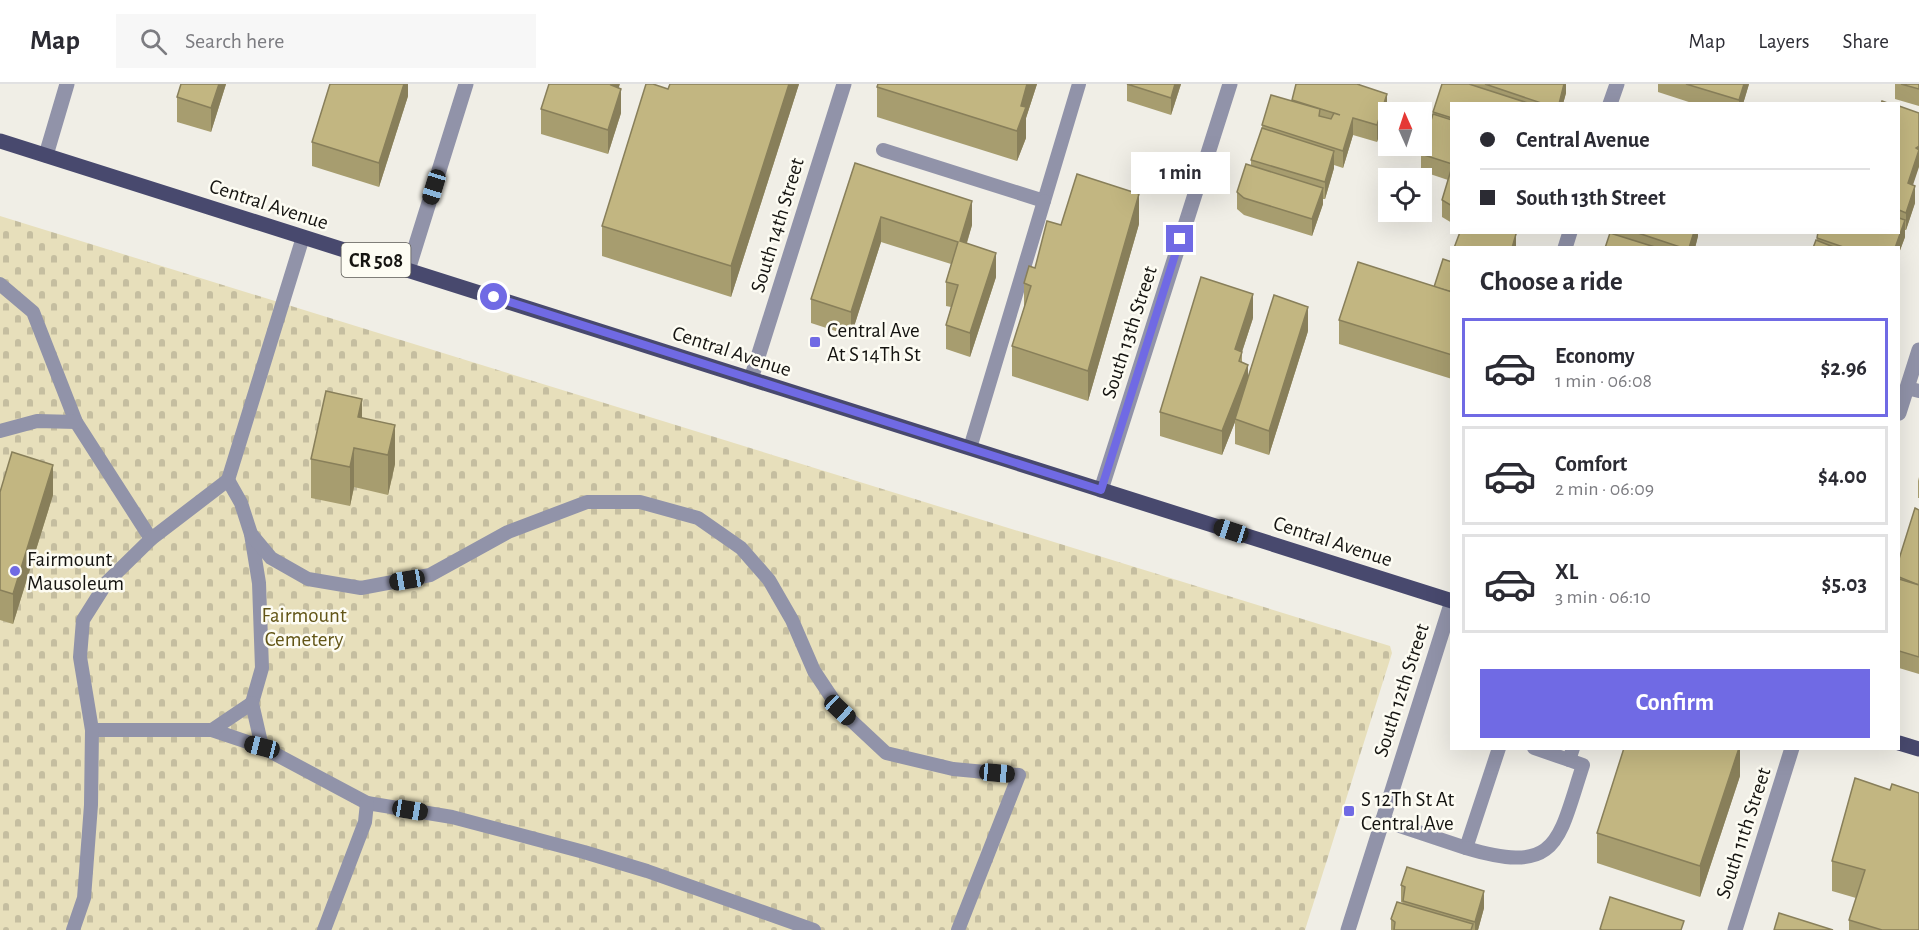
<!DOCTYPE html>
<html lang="en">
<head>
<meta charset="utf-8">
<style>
  body { margin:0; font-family:"Alegreya Sans",sans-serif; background:#f7f7f7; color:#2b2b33; height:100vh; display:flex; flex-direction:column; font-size:22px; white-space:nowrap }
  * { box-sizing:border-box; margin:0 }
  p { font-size:20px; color:#7c7c81 }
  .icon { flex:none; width:33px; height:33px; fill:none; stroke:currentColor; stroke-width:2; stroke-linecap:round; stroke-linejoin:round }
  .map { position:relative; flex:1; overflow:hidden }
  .sheet { position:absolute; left:1450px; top:162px; width:450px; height:504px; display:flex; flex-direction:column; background:#fff; border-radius:0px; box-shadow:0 6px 24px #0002 }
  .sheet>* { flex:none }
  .banner { position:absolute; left:1450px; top:18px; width:450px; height:132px; border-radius:0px; box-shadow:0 6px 24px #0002; display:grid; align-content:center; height:132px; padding:0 30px; background:#fff }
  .needle { width:39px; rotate:357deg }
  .controls { position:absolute; left:1378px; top:18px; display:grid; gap:12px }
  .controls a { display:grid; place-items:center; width:54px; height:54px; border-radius:0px; background:#fff; box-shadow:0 6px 24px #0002; font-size:30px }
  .end { position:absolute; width:27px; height:27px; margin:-14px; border:8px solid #706ae4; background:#fff; box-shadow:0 0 0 3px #fff }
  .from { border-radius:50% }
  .bubble { position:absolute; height:42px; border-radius:0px; background:#fff; box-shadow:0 6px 24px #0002; font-size:20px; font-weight:600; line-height:42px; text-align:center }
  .car { position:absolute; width:18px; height:36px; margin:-18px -9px; border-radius:8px; box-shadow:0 0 4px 2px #0007; background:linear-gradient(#222 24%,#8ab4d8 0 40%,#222 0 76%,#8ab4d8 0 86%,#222 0) }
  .banner b { display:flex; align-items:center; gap:21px; height:57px; font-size:22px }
  .banner b+b { border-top:2px solid #e1e1e2 }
  .banner i { width:15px; height:15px; background:#2b2b33 }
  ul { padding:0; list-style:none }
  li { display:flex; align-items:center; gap:18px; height:99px; margin:0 12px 9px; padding:0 18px; border:3px solid #e1e1e2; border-radius:0px }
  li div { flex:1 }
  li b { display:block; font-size:22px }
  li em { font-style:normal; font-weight:600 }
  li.active { border-color:#706ae4 }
  li>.icon { width:54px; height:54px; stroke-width:1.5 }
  h2 { padding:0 30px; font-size:27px; line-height:72px }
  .button { display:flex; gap:12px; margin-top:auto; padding:12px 30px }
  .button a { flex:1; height:69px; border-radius:0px; background:#706ae4; color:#fff; font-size:24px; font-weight:600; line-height:69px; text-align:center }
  header { display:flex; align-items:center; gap:36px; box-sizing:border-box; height:84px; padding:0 30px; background:#fff; border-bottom:2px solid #e1e1e2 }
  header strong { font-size:28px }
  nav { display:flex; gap:33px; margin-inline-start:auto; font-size:21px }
  .search { width:420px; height:54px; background:#f7f7f7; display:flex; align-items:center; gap:15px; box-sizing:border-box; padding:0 21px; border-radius:0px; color:#7c7c81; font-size:22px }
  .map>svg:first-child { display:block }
  .cemetery { fill:url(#cemetery-stones) }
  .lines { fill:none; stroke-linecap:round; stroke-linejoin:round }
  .service { stroke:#9193a9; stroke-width:14 }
  .minor { stroke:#9193a9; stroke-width:15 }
  .tertiary { stroke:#9193a9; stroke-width:15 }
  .primary { stroke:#48496e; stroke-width:15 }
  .wall { fill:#a79d6f }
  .shaded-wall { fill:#887f5a }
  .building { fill:#c2b681; stroke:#887f5a; stroke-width:1.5 }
  .route { stroke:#706ae4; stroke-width:8 }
  .poi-dot { fill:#706ae4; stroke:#fdfcf3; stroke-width:2 }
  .labels { text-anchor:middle; stroke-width:5; stroke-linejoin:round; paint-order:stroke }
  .shield { fill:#fdfcf3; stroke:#5b5a55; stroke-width:1.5 }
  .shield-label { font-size:20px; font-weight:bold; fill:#151411 }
  .street-label { font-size:21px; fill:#151411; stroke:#fdfcf3 }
  .poi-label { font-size:21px; fill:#151411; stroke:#fdfcf3; text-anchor:start }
  .park-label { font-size:21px; fill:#625516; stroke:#fdfcf3 }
</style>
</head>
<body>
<header>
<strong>Map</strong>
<div class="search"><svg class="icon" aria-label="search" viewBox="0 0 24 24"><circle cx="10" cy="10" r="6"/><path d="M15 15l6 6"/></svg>Search here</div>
<nav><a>Map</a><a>Layers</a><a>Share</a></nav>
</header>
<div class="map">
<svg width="1919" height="846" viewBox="0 0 1919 846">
  <defs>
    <pattern id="cemetery-stones" width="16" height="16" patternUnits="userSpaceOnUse" patternTransform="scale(1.5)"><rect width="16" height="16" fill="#e7dfbb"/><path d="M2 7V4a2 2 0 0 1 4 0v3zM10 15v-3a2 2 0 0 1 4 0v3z" fill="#c5bea0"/></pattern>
  </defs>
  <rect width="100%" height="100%" fill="#f0eee6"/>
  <polygon class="cemetery" points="0,132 1390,562 1392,569 1305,846 0,846"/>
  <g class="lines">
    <g class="service">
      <polyline points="883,66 1044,117 1079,0"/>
      <polyline points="0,200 33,228 76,338 151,455"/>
      <polyline points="1907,304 1919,307"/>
      <polyline points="0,347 37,337 76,338"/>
      <polyline points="970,364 1044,117"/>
      <polyline points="228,396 241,419 251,450 259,499 262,584 252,619"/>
      <polyline points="251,450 271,474 308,495 361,504 430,491 508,448 587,418 640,418 698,434 741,464 769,496 792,536 814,587 840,626 886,669 953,685 1019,691 958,846"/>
      <polyline points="92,646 212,646 262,663 367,719 452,733 584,768 647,787 814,846"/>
      <polyline points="212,646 252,619 262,663"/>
      <polyline points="1534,664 1569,676 1573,664"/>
      <polyline points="1382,736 1466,764 1499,664"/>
      <path d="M1466,764C1559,792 1558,757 1583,681L1569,676"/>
      <polyline points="73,846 84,814 91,721 92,646 80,573 83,536 107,498 151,455 228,396 303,153"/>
      <polyline points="324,846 365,738 367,719"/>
    </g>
    <g class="minor">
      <polyline points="46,71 67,0"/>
      <polyline points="408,186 466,0"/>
      <polyline points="751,295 844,0"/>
      <polyline points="1101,406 1230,0"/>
    </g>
    <g class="tertiary">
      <polyline points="1610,20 1617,0"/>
      <polyline points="1565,164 1570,148"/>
      <polyline points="1899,329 1919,266"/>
      <polyline points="1348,846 1452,517"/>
      <polyline points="1735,846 1792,664"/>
    </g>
    <g class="primary">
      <polyline points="0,57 1452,517"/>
      <polyline points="1899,659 1919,665"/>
    </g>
  </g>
  <g class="wall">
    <polygon points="181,0 226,0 211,48 177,38 177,13"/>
    <polygon points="408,0 408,12 379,103 312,82 312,58"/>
    <polygon points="670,0 799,0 731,213 602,172 602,142"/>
    <polygon points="878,0 1037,0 1026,34 1026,54 1017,77 877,33 877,3"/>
    <polygon points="1127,0 1181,0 1171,31 1127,17"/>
    <polygon points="1296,0 1360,0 1360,1 1387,26 1377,58 1353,51 1343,84 1334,81 1334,84 1325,115 1323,115 1323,120 1312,152 1244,131 1237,125 1237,108 1251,82 1251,76 1262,45 1262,41 1292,17"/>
    <polygon points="1442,0 1566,0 1566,9 1563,20 1452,20 1452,139 1442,133 1442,116 1448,96 1421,87 1421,70"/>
    <polygon points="1658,0 1749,0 1743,20 1695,20 1658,8"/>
    <polygon points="1895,0 1919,0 1919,22 1895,15"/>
    <polygon points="618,4 621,29 608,70 541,50 541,25"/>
    <polygon points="1899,22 1913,101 1915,119 1906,146 1905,146 1905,153 1899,169 1899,164 1813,164 1817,157 1817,154 1899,148"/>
    <polygon points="855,79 972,141 967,159 996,193 970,273 946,265 946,241 951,223 946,222 946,198 951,180 881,158 851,252 811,239 811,215"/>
    <polygon points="1139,140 1088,317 1012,292 1012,262 1024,224 1024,199 1035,184 1061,141"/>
    <polygon points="1613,148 1698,148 1698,152 1695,164 1605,164 1613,150"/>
    <polygon points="1452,178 1452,295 1339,260 1339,236 1434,203"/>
    <polygon points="1253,234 1242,268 1242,278 1248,294 1308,247 1269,371 1235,360 1235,338 1222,371 1160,352 1160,328"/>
    <polygon points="362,334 395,380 388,411 354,403 350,422 311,414 311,375"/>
    <polygon points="1919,393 1919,414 1918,414 1918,397"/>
    <polygon points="0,408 53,411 13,540 0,536"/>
    <polygon points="1919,426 1919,590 1899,584 1899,475"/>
    <polygon points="1740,664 1740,692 1700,813 1597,779 1597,749"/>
    <polygon points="1855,694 1919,846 1849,846 1849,836 1856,814 1832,807 1832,777"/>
    <polygon points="1401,801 1484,824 1478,846 1391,846 1391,835 1403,819 1401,818"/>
  </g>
  <g class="shaded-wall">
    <polygon points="219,0 226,0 211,48 211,24"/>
    <polygon points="404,0 408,0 408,12 379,103 379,79"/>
    <polygon points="612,0 620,0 611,26"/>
    <polygon points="789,0 799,0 731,213 731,182"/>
    <polygon points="1027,0 1037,0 1026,34 1026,54 1017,77 1017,47 1021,22"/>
    <polygon points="1175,0 1181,0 1171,31 1171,14"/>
    <polygon points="1563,0 1566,0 1566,9 1563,20 1559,20"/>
    <polygon points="1744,0 1749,0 1743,20 1739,20 1739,16"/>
    <polygon points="621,5 621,29 608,70 608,46"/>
    <polygon points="1387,10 1387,26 1377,58 1377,41"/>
    <polygon points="1353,34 1353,51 1343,84 1343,67"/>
    <polygon points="1919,62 1919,83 1908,116 1908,99 1916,64"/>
    <polygon points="1334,67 1334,84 1325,115 1325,98"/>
    <polygon points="1915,102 1915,119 1906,146 1906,129"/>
    <polygon points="1323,104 1323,120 1312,152 1312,135"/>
    <polygon points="1139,110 1139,140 1088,317 1088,287"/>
    <polygon points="972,117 972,141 960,181 960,157"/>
    <polygon points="881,133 881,158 851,252 851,228"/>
    <polygon points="1905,136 1905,153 1899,169 1899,164 1895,164"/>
    <polygon points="1514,148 1517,148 1516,151 1516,164 1512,164"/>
    <polygon points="1694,148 1698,148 1698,152 1695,164 1689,164"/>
    <polygon points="996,169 996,193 970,273 970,249"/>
    <polygon points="1253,210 1253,234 1235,289 1235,265"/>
    <polygon points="1308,223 1308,247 1269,371 1269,347"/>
    <polygon points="1248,281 1248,305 1235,335 1235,338 1222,371 1222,347"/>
    <polygon points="362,315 362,355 358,333"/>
    <polygon points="395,341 395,380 388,411 388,371"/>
    <polygon points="354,364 354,403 350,422 350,383"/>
    <polygon points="53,381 53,411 13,540 13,510"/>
    <polygon points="1739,664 1740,664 1740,692 1700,813 1700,782"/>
    <polygon points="1484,807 1484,824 1478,846 1475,846 1475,838"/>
  </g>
  <g class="building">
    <polygon points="181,0 219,0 211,24 177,13"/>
    <polygon points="330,0 404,0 379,79 312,58"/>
    <polygon points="549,0 612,0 611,1 621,5 608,46 541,25"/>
    <polygon points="646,0 653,0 668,5 670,0 789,0 731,182 602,142"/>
    <polygon points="878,0 1027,0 1021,22 1026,23 1017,47 877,3"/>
    <polygon points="1127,0 1175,0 1171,14"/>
    <polygon points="1296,0 1357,0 1387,10 1377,41 1353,34 1343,67 1262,41 1271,11 1320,25 1319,32 1331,35 1334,29 1340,31 1292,16"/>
    <polygon points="1442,0 1469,0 1531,20 1452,20 1452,34 1433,28"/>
    <polygon points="1485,0 1564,0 1559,20 1544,20"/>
    <polygon points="1686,0 1744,0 1739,16"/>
    <polygon points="1901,0 1919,0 1919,5"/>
    <polygon points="1882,17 1890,20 1881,20"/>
    <polygon points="1899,22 1919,29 1919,62 1916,64 1919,66 1908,99 1915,102 1906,129 1899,126"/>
    <polygon points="1433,30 1452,36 1452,80 1421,70"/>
    <polygon points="1262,44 1334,67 1325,98 1251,76"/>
    <polygon points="855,79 972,117 960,157 996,169 970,249 946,241 958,201 946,198 958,158 881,133 851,228 811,215"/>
    <polygon points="1246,80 1323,104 1312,135 1244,114 1237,108"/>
    <polygon points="1451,86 1452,86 1452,122 1442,116"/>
    <polygon points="1077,90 1139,110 1088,287 1012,262 1031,202 1024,199 1029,182 1035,184 1047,137 1061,141"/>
    <polygon points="1899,134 1905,136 1895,164 1846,164 1817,154 1818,148 1899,148"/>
    <polygon points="1460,148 1514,148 1516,150 1512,164 1454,164"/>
    <polygon points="1635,148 1694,148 1689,164 1683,164"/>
    <polygon points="1610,149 1658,164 1605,164"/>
    <polygon points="1816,156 1836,164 1813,164"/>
    <polygon points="1443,175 1452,178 1452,208 1434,203"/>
    <polygon points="1358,178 1452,208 1452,271 1339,236"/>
    <polygon points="1201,193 1253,210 1235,265 1242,268 1239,277 1248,281 1222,347 1160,328"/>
    <polygon points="1274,211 1308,223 1269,347 1235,335"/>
    <polygon points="326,307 362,315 358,333 395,341 388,371 354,364 350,383 311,375"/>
    <polygon points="12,368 53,381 13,510 0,506 0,408"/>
    <polygon points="1915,424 1919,426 1919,501 1899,493 1899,475"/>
    <polygon points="1899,495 1919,501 1919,573 1899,567"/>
    <polygon points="1624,664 1739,664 1700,782 1597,749"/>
    <polygon points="1855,694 1890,706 1892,700 1919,709 1919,846 1882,846 1849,836 1865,786 1832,777"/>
    <polygon points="1407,783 1484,807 1475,838 1403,817 1405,803 1401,801"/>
    <polygon points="1610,813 1684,837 1681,846 1602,846 1600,845"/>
    <polygon points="1397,818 1473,840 1471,846 1394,846 1395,838 1391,835"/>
    <polygon points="1779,829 1833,846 1774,846"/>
  </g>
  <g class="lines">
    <polyline class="route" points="494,213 1101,406 1180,155"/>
  </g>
  <g class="poi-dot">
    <rect x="809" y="252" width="12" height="12" rx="3"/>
    <circle cx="15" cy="487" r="6"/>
    <rect x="1343" y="721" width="12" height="12" rx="3"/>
  </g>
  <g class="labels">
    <rect class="shield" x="341.5" y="159" width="69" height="34" rx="4.5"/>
    <g class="shield-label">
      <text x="376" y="183">CR 508</text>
    </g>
    <g class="street-label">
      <text transform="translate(269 120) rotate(18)" y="7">Central Avenue</text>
      <text transform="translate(777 141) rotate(-73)" y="7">South 14th Street</text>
      <text transform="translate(1129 248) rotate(-72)" y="7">South 13th Street</text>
      <text transform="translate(732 267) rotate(18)" y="7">Central Avenue</text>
      <text transform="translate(1333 457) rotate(18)" y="7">Central Avenue</text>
      <text transform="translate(1401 606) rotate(-72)" y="7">South 12th Street</text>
      <text transform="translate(1743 749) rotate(-72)" y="7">South 11th Street</text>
    </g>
    <g class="poi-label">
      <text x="827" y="253">Central Ave<tspan x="827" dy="24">At S 14Th St</tspan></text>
      <text x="27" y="482">Fairmount<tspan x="27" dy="24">Mausoleum</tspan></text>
      <text x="1361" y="722">S 12Th St At<tspan x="1361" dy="24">Central Ave</tspan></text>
    </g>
    <g class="park-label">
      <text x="304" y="538">Fairmount<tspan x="304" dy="24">Cemetery</tspan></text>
    </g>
  </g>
</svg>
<div class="controls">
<a><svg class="needle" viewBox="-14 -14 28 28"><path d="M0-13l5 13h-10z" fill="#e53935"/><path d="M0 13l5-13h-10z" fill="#7c7c81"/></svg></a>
<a><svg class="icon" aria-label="locate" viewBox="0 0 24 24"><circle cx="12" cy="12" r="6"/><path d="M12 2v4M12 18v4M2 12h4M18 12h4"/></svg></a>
</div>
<i class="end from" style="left:494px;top:213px"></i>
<i class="end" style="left:1180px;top:155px"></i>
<div class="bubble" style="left:1131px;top:68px;width:99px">1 min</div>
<i class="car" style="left:434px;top:103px;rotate:197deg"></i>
<i class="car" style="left:1231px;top:447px;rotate:288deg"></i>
<i class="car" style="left:407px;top:496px;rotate:260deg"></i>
<i class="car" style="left:840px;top:626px;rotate:133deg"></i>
<i class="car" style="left:262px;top:663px;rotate:284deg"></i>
<i class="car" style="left:997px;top:689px;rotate:95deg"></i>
<i class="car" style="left:410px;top:726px;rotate:99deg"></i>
<div class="banner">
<b><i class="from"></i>Central Avenue</b>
<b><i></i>South 13th Street</b>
</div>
<section class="sheet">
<h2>Choose a ride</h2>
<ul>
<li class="active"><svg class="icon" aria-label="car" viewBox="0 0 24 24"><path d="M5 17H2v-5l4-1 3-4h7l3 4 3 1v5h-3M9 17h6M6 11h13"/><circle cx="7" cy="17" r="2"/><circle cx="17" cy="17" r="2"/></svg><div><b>Economy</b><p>1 min · 06:08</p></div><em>$2.96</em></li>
<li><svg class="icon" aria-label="car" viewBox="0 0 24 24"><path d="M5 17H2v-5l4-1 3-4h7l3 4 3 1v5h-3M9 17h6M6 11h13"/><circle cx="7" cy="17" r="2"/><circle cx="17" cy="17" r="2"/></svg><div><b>Comfort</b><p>2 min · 06:09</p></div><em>$4.00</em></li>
<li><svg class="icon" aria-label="car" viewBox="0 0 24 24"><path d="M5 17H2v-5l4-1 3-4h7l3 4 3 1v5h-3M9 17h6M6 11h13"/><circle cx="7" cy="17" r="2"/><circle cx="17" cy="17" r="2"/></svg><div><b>XL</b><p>3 min · 06:10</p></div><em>$5.03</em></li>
</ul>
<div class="button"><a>Confirm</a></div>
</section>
</div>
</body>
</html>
